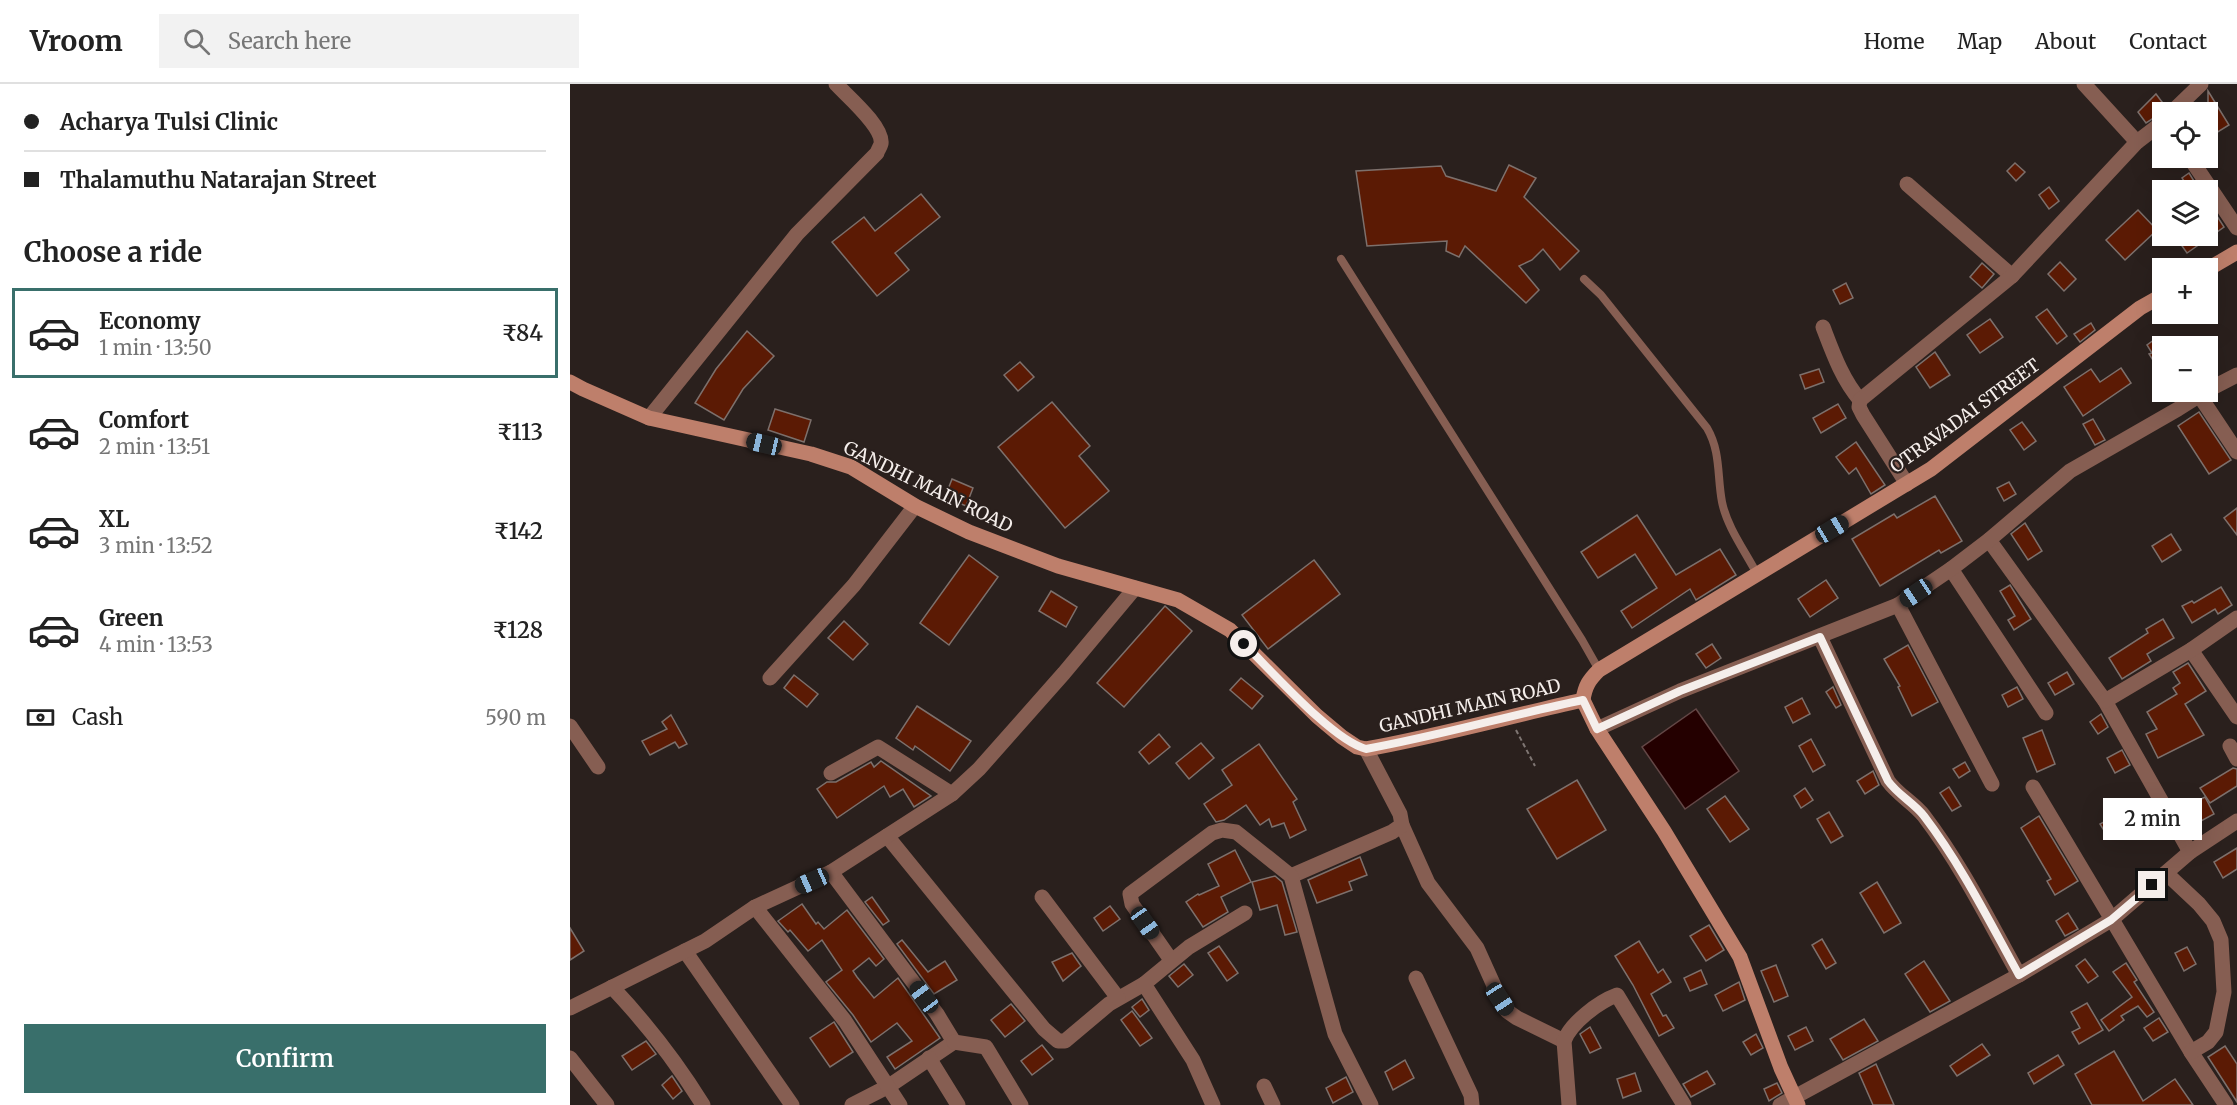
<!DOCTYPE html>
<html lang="en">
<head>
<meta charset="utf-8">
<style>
  body { margin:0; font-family:Merriweather,serif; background:#f2f2f2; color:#222; height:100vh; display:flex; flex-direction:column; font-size:22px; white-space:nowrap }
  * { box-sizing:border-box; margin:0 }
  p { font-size:20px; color:#767676 }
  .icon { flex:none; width:33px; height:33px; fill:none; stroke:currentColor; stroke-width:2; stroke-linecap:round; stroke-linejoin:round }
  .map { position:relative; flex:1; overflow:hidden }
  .panel { display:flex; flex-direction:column; background:#fff; width:570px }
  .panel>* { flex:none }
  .hud { display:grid; align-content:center; height:132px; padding:0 24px; background:#fff }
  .controls { position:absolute; left:1582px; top:18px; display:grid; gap:12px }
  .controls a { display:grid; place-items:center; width:66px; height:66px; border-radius:0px; background:#fff; box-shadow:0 6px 24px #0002; font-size:30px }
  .end { position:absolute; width:27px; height:27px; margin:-14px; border:8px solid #f5eeeb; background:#111; box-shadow:0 0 0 3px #111 }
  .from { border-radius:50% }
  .bubble { position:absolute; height:42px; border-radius:0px; background:#fff; box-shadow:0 6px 24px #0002; font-size:20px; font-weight:600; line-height:42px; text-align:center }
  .car { position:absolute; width:18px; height:36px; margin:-18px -9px; border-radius:8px; box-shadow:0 0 4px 2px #0007; background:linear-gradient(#222 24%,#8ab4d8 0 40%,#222 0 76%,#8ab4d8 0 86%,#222 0) }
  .hud b { display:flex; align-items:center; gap:21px; height:57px; font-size:22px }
  .hud b+b { border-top:2px solid #e0e0e0 }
  .hud i { width:15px; height:15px; background:#222 }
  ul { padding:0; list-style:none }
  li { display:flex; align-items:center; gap:18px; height:90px; margin:0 12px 9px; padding:0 12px; border:3px solid transparent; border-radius:0px }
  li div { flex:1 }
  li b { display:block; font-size:22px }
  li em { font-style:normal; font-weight:600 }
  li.selected { border-color:#396f6b }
  li>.icon { width:54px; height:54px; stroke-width:1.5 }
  h2 { padding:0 24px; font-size:27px; line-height:72px }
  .pay { display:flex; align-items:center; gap:15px; height:66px; padding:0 24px; font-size:22px }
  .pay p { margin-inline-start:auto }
  .button { display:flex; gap:12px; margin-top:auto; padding:12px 24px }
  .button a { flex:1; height:69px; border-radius:0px; background:#396f6b; color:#fff; font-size:24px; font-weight:600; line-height:69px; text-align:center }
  header { display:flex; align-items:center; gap:36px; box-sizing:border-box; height:84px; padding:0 30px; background:#fff; border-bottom:2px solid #e0e0e0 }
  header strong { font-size:28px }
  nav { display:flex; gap:33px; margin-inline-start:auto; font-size:21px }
  .search { width:420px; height:54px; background:#f2f2f2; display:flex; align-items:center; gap:15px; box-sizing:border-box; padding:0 21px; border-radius:0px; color:#767676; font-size:22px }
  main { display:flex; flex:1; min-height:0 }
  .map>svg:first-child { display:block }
  .water { fill:#240000; stroke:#634746; stroke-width:1.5 }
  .building { fill:#5b1a04; stroke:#7d706c; stroke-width:1.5 }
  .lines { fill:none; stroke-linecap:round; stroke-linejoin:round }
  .path { stroke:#7f7673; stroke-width:2; stroke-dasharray:4.5 3; stroke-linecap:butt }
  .lane { stroke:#865e52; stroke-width:8 }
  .street { stroke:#865e52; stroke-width:15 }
  .secondary { stroke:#be7f6b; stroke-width:15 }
  .route { stroke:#f5eeeb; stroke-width:8 }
  .labels { text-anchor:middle; stroke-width:4.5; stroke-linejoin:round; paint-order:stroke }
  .street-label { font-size:18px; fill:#f5eeeb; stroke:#2a201d }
</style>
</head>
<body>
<header>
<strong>Vroom</strong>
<div class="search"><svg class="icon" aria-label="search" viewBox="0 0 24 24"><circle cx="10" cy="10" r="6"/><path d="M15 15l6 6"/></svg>Search here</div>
<nav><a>Home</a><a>Map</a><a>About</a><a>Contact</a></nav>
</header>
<main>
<section class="panel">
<div class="hud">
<b><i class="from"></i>Acharya Tulsi Clinic</b>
<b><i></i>Thalamuthu Natarajan Street</b>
</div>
<h2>Choose a ride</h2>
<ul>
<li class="selected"><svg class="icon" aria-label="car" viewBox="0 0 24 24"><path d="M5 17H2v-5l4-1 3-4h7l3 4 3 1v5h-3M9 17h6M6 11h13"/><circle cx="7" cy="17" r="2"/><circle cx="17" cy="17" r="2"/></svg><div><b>Economy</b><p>1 min · 13:50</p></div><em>₹84</em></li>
<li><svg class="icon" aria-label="car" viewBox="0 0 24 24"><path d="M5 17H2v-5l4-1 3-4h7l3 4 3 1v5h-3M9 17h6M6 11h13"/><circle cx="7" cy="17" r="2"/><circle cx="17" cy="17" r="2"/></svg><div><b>Comfort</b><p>2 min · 13:51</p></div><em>₹113</em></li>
<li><svg class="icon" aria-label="car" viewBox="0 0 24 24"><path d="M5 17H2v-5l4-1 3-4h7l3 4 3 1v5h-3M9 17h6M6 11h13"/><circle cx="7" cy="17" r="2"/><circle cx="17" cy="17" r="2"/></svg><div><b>XL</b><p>3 min · 13:52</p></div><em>₹142</em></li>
<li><svg class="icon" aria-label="car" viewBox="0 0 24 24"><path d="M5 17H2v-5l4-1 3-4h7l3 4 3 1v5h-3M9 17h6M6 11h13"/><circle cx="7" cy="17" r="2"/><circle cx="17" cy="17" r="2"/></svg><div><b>Green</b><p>4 min · 13:53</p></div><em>₹128</em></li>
</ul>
<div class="pay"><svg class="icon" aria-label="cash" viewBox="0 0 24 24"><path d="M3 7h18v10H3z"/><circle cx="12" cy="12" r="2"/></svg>Cash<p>590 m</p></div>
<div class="button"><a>Confirm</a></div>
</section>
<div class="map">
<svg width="1667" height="1021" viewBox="0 0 1667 1021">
  <rect width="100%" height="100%" fill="#2a201d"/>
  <polygon class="water" points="1126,625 1169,687 1115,725 1072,663"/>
  <g class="building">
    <polygon points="1638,7 1659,41 1638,54"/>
    <polygon points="1586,10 1595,22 1593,28 1576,39 1568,28"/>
    <polygon points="1445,79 1455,88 1446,97 1437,87"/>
    <polygon points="939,81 966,94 954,113 1009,167 990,186 973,165 962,176 949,182 969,206 956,219 895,162 889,173 876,167 877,157 797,162 786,87 871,82 876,92 926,107"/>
    <polygon points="1619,89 1627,102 1620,106 1612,94"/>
    <polygon points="1479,103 1489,117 1479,125 1469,111"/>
    <polygon points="351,110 370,133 325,169 339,186 307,212 262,158 294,133 305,147"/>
    <polygon points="1638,118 1654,143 1617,169 1605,152 1638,152"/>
    <polygon points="1568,126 1587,146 1555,176 1536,156"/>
    <polygon points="1490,178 1506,195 1494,207 1478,190"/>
    <polygon points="1412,179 1424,190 1412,204 1400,193"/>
    <polygon points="1276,199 1283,214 1270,220 1263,206"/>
    <polygon points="1477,225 1497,252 1487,260 1466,233"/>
    <polygon points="1420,235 1433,253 1410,269 1397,251"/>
    <polygon points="1521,239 1525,246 1510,258 1504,250"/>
    <polygon points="177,247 204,272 173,305 154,336 125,319 146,285"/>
    <polygon points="1588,253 1593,261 1593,292 1579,270 1582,269 1577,261"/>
    <polygon points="1365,268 1380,291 1360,304 1346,283"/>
    <polygon points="450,278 464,293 448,307 434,291"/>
    <polygon points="1551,284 1561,299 1513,332 1494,303 1521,285 1530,298"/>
    <polygon points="1249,285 1254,298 1235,305 1230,291"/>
    <polygon points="482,318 520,362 509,372 539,407 495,444 428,363"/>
    <polygon points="1268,320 1276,334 1251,349 1243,334"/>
    <polygon points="205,325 241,336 234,358 198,346"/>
    <polygon points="1629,328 1661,376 1639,390 1608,342"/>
    <polygon points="1523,335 1535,356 1525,361 1513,340"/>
    <polygon points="1452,338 1466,357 1454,366 1440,346"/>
    <polygon points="1286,358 1315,401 1301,410 1286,384 1279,390 1266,373"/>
    <polygon points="382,395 403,404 396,422 375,413"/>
    <polygon points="1439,398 1446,410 1434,417 1427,404"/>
    <polygon points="1365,412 1392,457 1371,469 1369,466 1310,502 1282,455 1324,430 1327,434"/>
    <polygon points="1667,424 1667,451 1654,434"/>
    <polygon points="1067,431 1106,491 1150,465 1166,491 1126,516 1120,505 1062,544 1051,527 1087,504 1065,470 1028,494 1011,468"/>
    <polygon points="1455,439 1472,467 1458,476 1441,450"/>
    <polygon points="1601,450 1611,466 1592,478 1582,462"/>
    <polygon points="399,471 428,493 379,561 350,539"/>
    <polygon points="744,476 770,510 698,565 672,531"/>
    <polygon points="1256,496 1268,514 1240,533 1228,515"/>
    <polygon points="1440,501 1461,535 1444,546 1438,536 1445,532 1430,507"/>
    <polygon points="1651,503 1662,521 1648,530 1645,525 1622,539 1612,522 1622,517 1624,519"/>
    <polygon points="481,507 507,523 496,543 469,527"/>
    <polygon points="595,522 622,547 554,623 527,599"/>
    <polygon points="1593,535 1604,554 1577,570 1581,577 1552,595 1539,574 1578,549 1576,545"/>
    <polygon points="274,537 298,560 283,576 258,554"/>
    <polygon points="1142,560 1151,574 1136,584 1126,570"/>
    <polygon points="1338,561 1368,618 1342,632 1328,603 1330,602 1314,575"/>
    <polygon points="1618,579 1636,607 1615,620 1634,651 1588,674 1576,650 1587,645 1577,628 1607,610 1603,604 1610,599 1603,588"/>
    <polygon points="1497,588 1504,600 1485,611 1478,599"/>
    <polygon points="224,591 248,610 237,623 214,604"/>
    <polygon points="671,594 693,612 682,625 660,606"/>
    <polygon points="1263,603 1271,621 1266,624 1256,608"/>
    <polygon points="1447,603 1453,615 1438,623 1432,611"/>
    <polygon points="1232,614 1240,630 1223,639 1215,623"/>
    <polygon points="347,622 401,657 380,687 345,662 343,666 326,654"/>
    <polygon points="1531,630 1538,643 1528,650 1520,638"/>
    <polygon points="101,631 117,660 109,664 105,658 80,671 72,657 97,645 92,638"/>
    <polygon points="1472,646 1485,680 1467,688 1453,654"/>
    <polygon points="589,650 600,663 579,680 569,668"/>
    <polygon points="1241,655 1255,681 1243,688 1229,662"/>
    <polygon points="631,659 644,674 619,695 606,679"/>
    <polygon points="689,660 727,715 723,718 736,746 720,754 714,739 702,743 699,735 690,741 676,721 654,736 646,738 634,720 662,701 652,686"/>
    <polygon points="1552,666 1560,681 1545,689 1537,674"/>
    <polygon points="311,677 361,712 344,723 333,705 320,713 314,702 267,734 247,705 257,698 266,698 301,678 304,683"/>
    <polygon points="1395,678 1400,687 1389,694 1383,685"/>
    <polygon points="1663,684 1667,685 1667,702 1640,719 1630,704"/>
    <polygon points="1303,687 1309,701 1295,710 1287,697"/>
    <polygon points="1007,696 1036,746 987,775 957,725"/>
    <polygon points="1379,703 1391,722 1382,727 1370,709"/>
    <polygon points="1235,704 1243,716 1231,724 1224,712"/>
    <polygon points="1155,712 1179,745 1160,758 1137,725"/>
    <polygon points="1635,713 1644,730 1618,744 1608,727"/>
    <polygon points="1586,727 1594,742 1584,749 1574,734"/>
    <polygon points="1259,728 1273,752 1261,759 1247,735"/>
    <polygon points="1547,731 1554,744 1538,753 1530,740"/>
    <polygon points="1469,732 1508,797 1485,811 1477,797 1481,795 1451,744"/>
    <polygon points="1667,764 1667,785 1653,794 1644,778"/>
    <polygon points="665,766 681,798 651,813 658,828 633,843 616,818 628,810 629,811 649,802 638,780"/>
    <polygon points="790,773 797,791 779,798 782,806 747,819 738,796"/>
    <polygon points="705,792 712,798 727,848 715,851 707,821 690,826 682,798"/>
    <polygon points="1307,798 1331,839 1314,849 1290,809"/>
    <polygon points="302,813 319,837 313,841 295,818"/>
    <polygon points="232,820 246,840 248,838 254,845 277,826 314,875 306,882 299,874 283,887 287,893 304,914 328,894 370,954 325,985 317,973 342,957 327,939 301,958 283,931 256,898 272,886 252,856 238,867 220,846 218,848 208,837"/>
    <polygon points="540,822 550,835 533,847 524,834"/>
    <polygon points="1498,829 1508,845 1495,852 1486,837"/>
    <polygon points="1139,841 1154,866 1136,877 1120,852"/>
    <polygon points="0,844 14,867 0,876"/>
    <polygon points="1252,855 1266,879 1256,885 1242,861"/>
    <polygon points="332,856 358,888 375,877 387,896 364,910 327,860"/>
    <polygon points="1069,857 1088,889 1093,885 1101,898 1081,910 1093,932 1096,931 1104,944 1089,952 1063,901 1045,872"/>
    <polygon points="649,862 668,889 657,897 638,869"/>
    <polygon points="1617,863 1626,880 1614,887 1605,869"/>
    <polygon points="502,869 511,882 493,897 482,878"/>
    <polygon points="1515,875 1528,892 1518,899 1506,882"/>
    <polygon points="1354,877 1380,917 1360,928 1335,890"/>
    <polygon points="1556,879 1567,896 1564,898 1584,928 1577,933 1568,922 1551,932 1554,936 1539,947 1531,936 1562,913 1543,888"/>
    <polygon points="614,880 623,891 608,903 599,892"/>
    <polygon points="1206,881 1218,912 1204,918 1191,887"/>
    <polygon points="1131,886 1137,900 1120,907 1114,894"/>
    <polygon points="1169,898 1175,916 1153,927 1145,911"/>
    <polygon points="572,915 579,926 570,933 562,923"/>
    <polygon points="1517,919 1533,946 1509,960 1502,948 1510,944 1501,928"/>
    <polygon points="441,920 455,937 435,953 421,936"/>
    <polygon points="562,927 582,954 570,962 551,936"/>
    <polygon points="1589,934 1598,948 1583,957 1574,944"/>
    <polygon points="1294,935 1308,957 1273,976 1260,955"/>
    <polygon points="264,938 283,968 260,983 240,954"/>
    <polygon points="1020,943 1031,964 1020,969 1010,950"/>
    <polygon points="1236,943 1243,957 1225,966 1218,952"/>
    <polygon points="1186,950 1193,964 1181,971 1173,958"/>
    <polygon points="76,957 86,970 62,986 52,972"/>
    <polygon points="1412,960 1420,971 1387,992 1380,982"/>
    <polygon points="472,961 483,975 462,991 451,977"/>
    <polygon points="1655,962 1667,980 1667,1018 1638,973"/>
    <polygon points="1544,967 1573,1017 1605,995 1623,1021 1522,1021 1505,990"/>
    <polygon points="1488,971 1494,981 1464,1000 1458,989"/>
    <polygon points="835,976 844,994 823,1006 815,988"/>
    <polygon points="1306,980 1324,1021 1303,1021 1289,989"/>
    <polygon points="1137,987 1145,1000 1121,1013 1113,1000"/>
    <polygon points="1065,989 1071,1007 1053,1014 1047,995"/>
    <polygon points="102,992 112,1007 103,1015 92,1001"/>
    <polygon points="776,993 783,1008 763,1019 756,1004"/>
    <polygon points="1207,999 1212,1009 1199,1017 1194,1005"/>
  </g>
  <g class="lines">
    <polyline class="path" points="946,646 965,682"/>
    <g class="lane">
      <polyline points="771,175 1012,556 1029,586"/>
      <path d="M1014,195L1031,211L1137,344C1151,368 1147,392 1152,418C1157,443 1175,467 1187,490"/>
    </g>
    <g class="street">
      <polyline points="1514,0 1567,58"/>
      <polyline points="1602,28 1631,0"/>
      <polyline points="1620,74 1667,144"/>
      <polyline points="1337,100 1442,192"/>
      <path d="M1253,243C1263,269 1272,295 1290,316"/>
      <polyline points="1638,306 1667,291"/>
      <polyline points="1629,311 1667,368"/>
      <path d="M79,334L227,150L307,69C307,68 311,61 311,60C314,43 277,12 266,0"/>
      <polyline points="1337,400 1293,331 1289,323 1290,316 1442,192 1567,58 1593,38"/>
      <polyline points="1419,456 1535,617 1620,768"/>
      <polyline points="1381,485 1476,629"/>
      <polyline points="1328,521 1422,700"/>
      <path d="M1250,553L1318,697C1328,711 1344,719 1354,732C1392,782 1419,837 1449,891"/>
      <polyline points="1621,566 1667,633"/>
      <polyline points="200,594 284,501 345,422"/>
      <polyline points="1535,617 1621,566 1667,534"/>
      <polyline points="0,642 28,683"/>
      <polyline points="1027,645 1110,607 1328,521 1381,485 1419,456 1500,387 1608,325 1635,308"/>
      <polyline points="1660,662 1667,675"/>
      <polyline points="261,689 308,663 382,710"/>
      <polyline points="1463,703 1621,968 1656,1021"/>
      <polyline points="832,741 858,799 907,864 930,915 937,927 947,934 994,957"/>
      <polyline points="317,752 474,945 488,957 495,957 539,920 574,900"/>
      <polyline points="261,788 367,930 384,958 319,1002 282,1021"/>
      <polyline points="1596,789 1629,820 1643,837 1651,856 1654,908 1646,948 1638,958 1621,968"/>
      <polyline points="721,792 822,748 832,741 830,730 796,665"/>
      <polyline points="472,813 548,914"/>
      <polyline points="185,823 275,937 330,1021"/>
      <polyline points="115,867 222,1021"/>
      <polyline points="601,876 562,820 560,810 642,749 652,746 666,748 721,792 765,950 801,1021"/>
      <polyline points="846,894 901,1011 902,1021"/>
      <path d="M42,903C76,939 107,979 133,1021"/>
      <polyline points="0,924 135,857 185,823 261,788 382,710 409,685 494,589 565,504"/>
      <polyline points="384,958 416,963 451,1021"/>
      <polyline points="0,974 37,1021"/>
      <polyline points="359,974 388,1021"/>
      <polyline points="694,1002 703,1021"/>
      <polyline points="643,1021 623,976 574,900 619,863 675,829"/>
      <path d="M999,1021L994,957C1001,939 1028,918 1047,911L1114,1021"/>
      <polyline points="1210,1021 1449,891 1541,836 1620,768 1667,737"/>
    </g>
    <g class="secondary">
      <polyline points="1638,185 1667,168"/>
      <path d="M0,298L13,305L79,334L241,370L281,383L345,422L399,448L488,482L608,516L660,546L747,632L772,653L787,663L796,665C869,652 940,632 1013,616L1027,645L1094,747L1170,873L1211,984L1228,1021"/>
      <path d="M1013,616C1015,602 1019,596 1029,586L1361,385L1570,224L1593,211"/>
    </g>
  </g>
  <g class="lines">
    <path class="route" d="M674,560C701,586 762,656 796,665C869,652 940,631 1013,616L1027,645L1110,607L1250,553L1318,697C1328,711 1344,719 1354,732C1392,782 1419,837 1449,891L1541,836L1582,801"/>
  </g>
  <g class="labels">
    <g class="street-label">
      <text transform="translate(1395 332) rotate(-36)" y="6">OTRAVADAI STREET</text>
      <text transform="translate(358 403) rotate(26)" y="6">GANDHI MAIN ROAD</text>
      <text transform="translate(900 622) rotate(-13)" y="6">GANDHI MAIN ROAD</text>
    </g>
  </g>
</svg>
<div class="controls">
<a><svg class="icon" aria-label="locate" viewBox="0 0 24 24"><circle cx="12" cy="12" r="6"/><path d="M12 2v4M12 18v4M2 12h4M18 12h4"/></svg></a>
<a><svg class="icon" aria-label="layers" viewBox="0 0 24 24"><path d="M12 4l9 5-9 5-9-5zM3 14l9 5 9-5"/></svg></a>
<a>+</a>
<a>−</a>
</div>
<i class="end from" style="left:674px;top:560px"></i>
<i class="end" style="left:1582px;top:801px"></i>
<div class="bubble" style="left:1533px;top:714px;width:99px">2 min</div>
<i class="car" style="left:194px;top:360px;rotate:283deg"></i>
<i class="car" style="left:1262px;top:445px;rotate:59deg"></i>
<i class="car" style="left:1346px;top:509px;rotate:236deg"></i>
<i class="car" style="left:242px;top:797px;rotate:246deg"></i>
<i class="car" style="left:575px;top:839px;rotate:145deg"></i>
<i class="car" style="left:354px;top:913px;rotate:323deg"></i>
<i class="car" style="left:930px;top:915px;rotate:147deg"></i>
</div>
</main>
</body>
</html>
